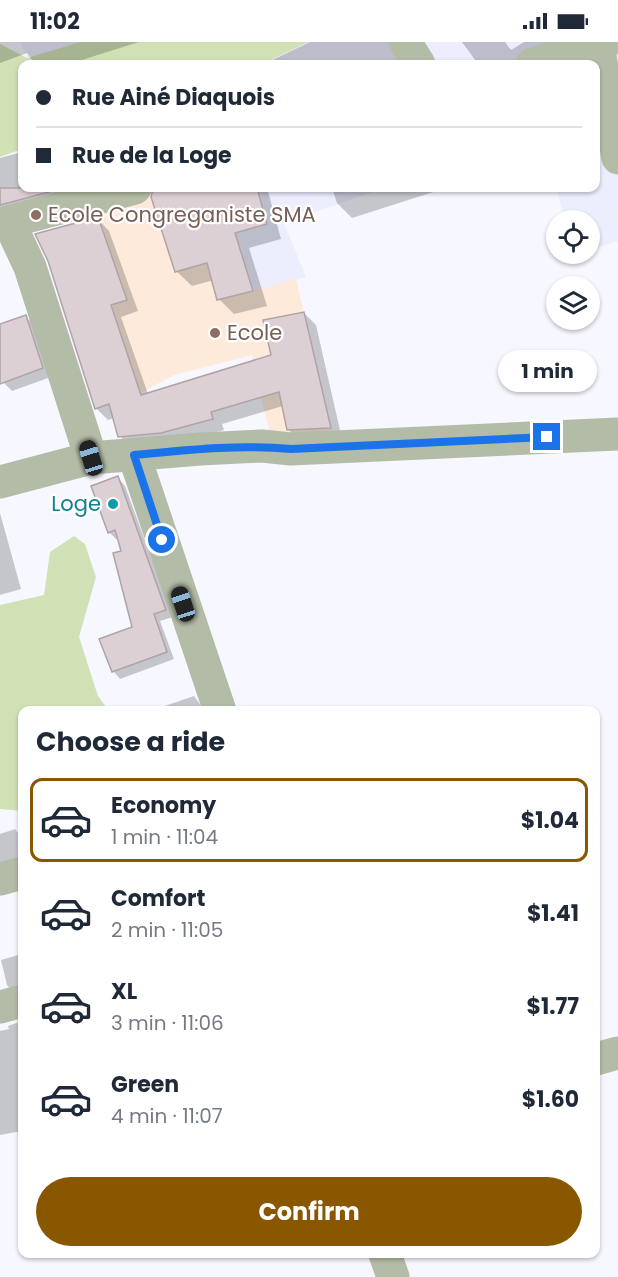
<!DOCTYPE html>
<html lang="en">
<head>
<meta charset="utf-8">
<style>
  body { margin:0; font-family:Poppins,sans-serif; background:#f2f2f3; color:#1f2937; height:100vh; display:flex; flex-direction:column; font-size:22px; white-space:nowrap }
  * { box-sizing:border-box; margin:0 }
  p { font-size:20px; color:#747a83 }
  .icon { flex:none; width:33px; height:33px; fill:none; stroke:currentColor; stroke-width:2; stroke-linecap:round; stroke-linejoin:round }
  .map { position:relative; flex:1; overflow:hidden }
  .details { position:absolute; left:18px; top:664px; width:582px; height:552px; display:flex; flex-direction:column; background:#fff; border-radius:12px; box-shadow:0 2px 4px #0004 }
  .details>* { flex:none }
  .top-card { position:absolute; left:18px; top:18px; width:582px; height:132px; border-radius:12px; box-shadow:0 2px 4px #0004; display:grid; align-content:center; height:132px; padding:0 18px; background:#fff }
  .fabs { position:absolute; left:546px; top:168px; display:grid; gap:12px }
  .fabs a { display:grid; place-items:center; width:54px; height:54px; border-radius:50%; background:#fff; box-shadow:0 2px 4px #0004; font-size:30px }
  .end { position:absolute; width:27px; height:27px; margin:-14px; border:8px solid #1a73e8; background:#fff; box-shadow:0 0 0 3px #fff }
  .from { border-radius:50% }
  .bubble { position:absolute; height:42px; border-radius:21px; background:#fff; box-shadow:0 2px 4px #0004; font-size:20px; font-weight:700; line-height:42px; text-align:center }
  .car { position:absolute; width:18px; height:36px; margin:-18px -9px; border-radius:8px; box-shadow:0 0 4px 2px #0007; background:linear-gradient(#222 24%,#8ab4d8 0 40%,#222 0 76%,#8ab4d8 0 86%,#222 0) }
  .top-card b { display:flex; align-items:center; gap:21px; height:57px; font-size:22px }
  .top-card b+b { border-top:2px solid #e0e1e3 }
  .top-card i { width:15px; height:15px; background:#1f2937 }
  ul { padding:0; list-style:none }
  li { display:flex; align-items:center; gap:18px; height:84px; margin:0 12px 9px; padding:0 6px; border:3px solid transparent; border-radius:12px }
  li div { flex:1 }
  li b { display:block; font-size:22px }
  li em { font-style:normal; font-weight:700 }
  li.selected { border-color:#8a5701 }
  li>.icon { width:54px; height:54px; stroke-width:1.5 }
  h2 { padding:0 18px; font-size:27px; line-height:72px }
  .action { display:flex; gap:12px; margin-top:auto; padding:12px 18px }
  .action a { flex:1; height:69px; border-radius:36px; background:#8a5701; color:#fff; font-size:24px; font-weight:700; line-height:69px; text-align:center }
  .status { display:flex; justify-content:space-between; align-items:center; height:42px; padding:0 30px; background:#fff; direction:ltr }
  .status svg { height:16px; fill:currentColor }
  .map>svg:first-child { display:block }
  .built { fill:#ecedfd }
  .education { fill:#feeada }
  .green { fill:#d0e1b6 }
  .shadow { fill:#0003 }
  .building { fill:#ddd0d5; stroke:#b0a3a8; stroke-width:1.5 }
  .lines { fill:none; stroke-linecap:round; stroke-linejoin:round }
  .minor { stroke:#b3bca6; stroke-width:33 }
  .route { stroke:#1a73e8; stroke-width:8 }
  .education-dot { fill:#8d6e63; stroke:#fff; stroke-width:2 }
  .culture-dot { fill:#0f9aa8; stroke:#fff; stroke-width:2 }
  .labels { text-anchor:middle; stroke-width:4.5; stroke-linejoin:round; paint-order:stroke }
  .education-label { font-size:21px; fill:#785e54; stroke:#fff; text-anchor:start }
  .culture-label { font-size:21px; fill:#0d838f; stroke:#fff; text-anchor:end }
</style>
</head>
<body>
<div class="status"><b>11:02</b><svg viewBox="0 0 49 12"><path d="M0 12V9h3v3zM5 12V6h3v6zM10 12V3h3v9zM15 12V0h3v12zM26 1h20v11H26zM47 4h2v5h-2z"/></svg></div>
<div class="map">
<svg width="618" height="1235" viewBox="0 0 618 1235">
  <rect width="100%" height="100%" fill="#f7f7ff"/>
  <g class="built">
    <polygon points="20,0 80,0 27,16"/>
    <polygon points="268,0 618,0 618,199 590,208 590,178 564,178 557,146 596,146 596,22 263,22 276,16"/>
    <polygon points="185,146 384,146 284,181 306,235 217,258"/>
  </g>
  <polygon class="education" points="148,146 175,229 208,221 218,258 296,237 335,404 272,402 252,313 174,333 141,351 111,263 127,257 92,156"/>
  <g class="green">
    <polygon points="80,0 308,0 263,22 22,22 22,107 0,115 0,2 27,16"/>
    <polygon points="74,494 85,502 96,535 79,595 98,654 109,669 22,669 22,769 0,767 0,563 44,553 50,510"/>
  </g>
  <g class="shadow">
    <polygon points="0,0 139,0 69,22 35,22 27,11 0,21"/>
    <polygon points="310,0 410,0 403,22 264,22"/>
    <polygon points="462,0 505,0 511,8 524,0 605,0 536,22 478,22"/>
    <polygon points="22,110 22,146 135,146 0,187 0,116"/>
    <polygon points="154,146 267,146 281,197 249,206 267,264 234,272 219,257 214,238 192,244 176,229 152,155"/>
    <polygon points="332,146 446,146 352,176 337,161"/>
    <polygon points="98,177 109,189 138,269 121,275 148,352 272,314 304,271 316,283 342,397 300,399 288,387 283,364 222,382 224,388 173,402 131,406 120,394 114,376 108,378 96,366"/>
    <polygon points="25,274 34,283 51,335 12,349 3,340 0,332 0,284"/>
    <polygon points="118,436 125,444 173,575 160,579 174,617 120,637 113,629 134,586 123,510 119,496 116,497 109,490"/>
    <polygon points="0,471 21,547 0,553"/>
    <polygon points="194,654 205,669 154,669 153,668"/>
    <polygon points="15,787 22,796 22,821 0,827 0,792"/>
    <polygon points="22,912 22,949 14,951 7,943 1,918"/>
    <polygon points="22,979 22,1089 0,1093 0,989 9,987 8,984"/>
  </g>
  <g class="building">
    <polygon points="0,146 64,146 0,163"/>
    <polygon points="153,146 257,146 267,182 235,191 253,249 217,258 207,221 175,230 151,155"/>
    <polygon points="98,175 127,258 111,263 141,353 271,313 263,278 304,270 331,386 287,388 279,350 211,370 213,377 161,391 118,395 109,362 95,367 48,219 35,192"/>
    <polygon points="26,273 43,326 0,342 0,282"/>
    <polygon points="118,434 166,568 154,572 167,610 112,630 99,597 132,585 113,511 121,509 115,488 108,491 91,444"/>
  </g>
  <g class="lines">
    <g class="minor">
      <polyline points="405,0 419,22"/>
      <polyline points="598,3 618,116"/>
      <polyline points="532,22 606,0"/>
      <polyline points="9,180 30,225 91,416"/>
      <polyline points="0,182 135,146"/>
      <polyline points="134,413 220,669"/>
      <polyline points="0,440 91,416 200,407 262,404 291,407 618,392"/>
      <polyline points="0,837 22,831"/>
      <polyline points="0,965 22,959"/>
      <polyline points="596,1017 618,1011"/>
      <polyline points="385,1212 393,1235"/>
    </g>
  </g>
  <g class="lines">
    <path class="route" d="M162,498L134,413C186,408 238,402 291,407L547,395"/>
  </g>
  <g class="education-dot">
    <circle cx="36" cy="173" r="6"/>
    <circle cx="215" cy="291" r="6"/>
  </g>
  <circle class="culture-dot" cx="113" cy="462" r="6"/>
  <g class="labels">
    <g class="education-label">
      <text x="48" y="180">Ecole Congreganiste SMA</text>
      <text x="227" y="298">Ecole</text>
    </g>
    <g class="culture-label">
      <text x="101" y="469">Loge</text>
    </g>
  </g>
</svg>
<div class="fabs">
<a><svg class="icon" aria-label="locate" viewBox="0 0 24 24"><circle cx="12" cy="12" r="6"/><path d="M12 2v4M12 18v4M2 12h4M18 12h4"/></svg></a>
<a><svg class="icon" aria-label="layers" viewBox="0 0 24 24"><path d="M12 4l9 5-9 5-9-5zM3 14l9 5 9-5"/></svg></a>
</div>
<i class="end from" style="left:162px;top:498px"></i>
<i class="end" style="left:547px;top:395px"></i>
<div class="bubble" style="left:498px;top:308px;width:99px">1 min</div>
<i class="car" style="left:91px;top:416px;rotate:343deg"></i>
<i class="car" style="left:183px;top:562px;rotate:342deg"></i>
<div class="top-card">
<b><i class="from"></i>Rue Ainé Diaquois</b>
<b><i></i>Rue de la Loge</b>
</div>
<section class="details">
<h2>Choose a ride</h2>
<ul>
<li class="selected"><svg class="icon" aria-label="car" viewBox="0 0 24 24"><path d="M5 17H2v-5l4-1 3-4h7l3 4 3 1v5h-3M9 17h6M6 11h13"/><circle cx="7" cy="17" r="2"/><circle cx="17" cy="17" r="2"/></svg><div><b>Economy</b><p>1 min · 11:04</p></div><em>$1.04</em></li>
<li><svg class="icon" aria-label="car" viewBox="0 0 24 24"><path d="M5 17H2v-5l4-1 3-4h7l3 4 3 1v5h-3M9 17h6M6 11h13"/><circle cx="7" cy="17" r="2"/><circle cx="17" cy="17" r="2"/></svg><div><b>Comfort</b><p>2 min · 11:05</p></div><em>$1.41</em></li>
<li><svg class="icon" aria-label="car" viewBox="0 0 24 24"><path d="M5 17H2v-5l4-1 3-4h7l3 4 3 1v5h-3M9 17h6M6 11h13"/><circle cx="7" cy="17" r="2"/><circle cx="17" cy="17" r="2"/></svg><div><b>XL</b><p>3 min · 11:06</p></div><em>$1.77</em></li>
<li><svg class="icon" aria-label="car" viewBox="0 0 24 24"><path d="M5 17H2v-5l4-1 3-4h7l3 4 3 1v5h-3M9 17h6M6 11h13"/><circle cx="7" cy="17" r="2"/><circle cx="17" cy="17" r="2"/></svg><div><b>Green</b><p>4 min · 11:07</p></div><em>$1.60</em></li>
</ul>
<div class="action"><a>Confirm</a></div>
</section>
</div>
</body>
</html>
